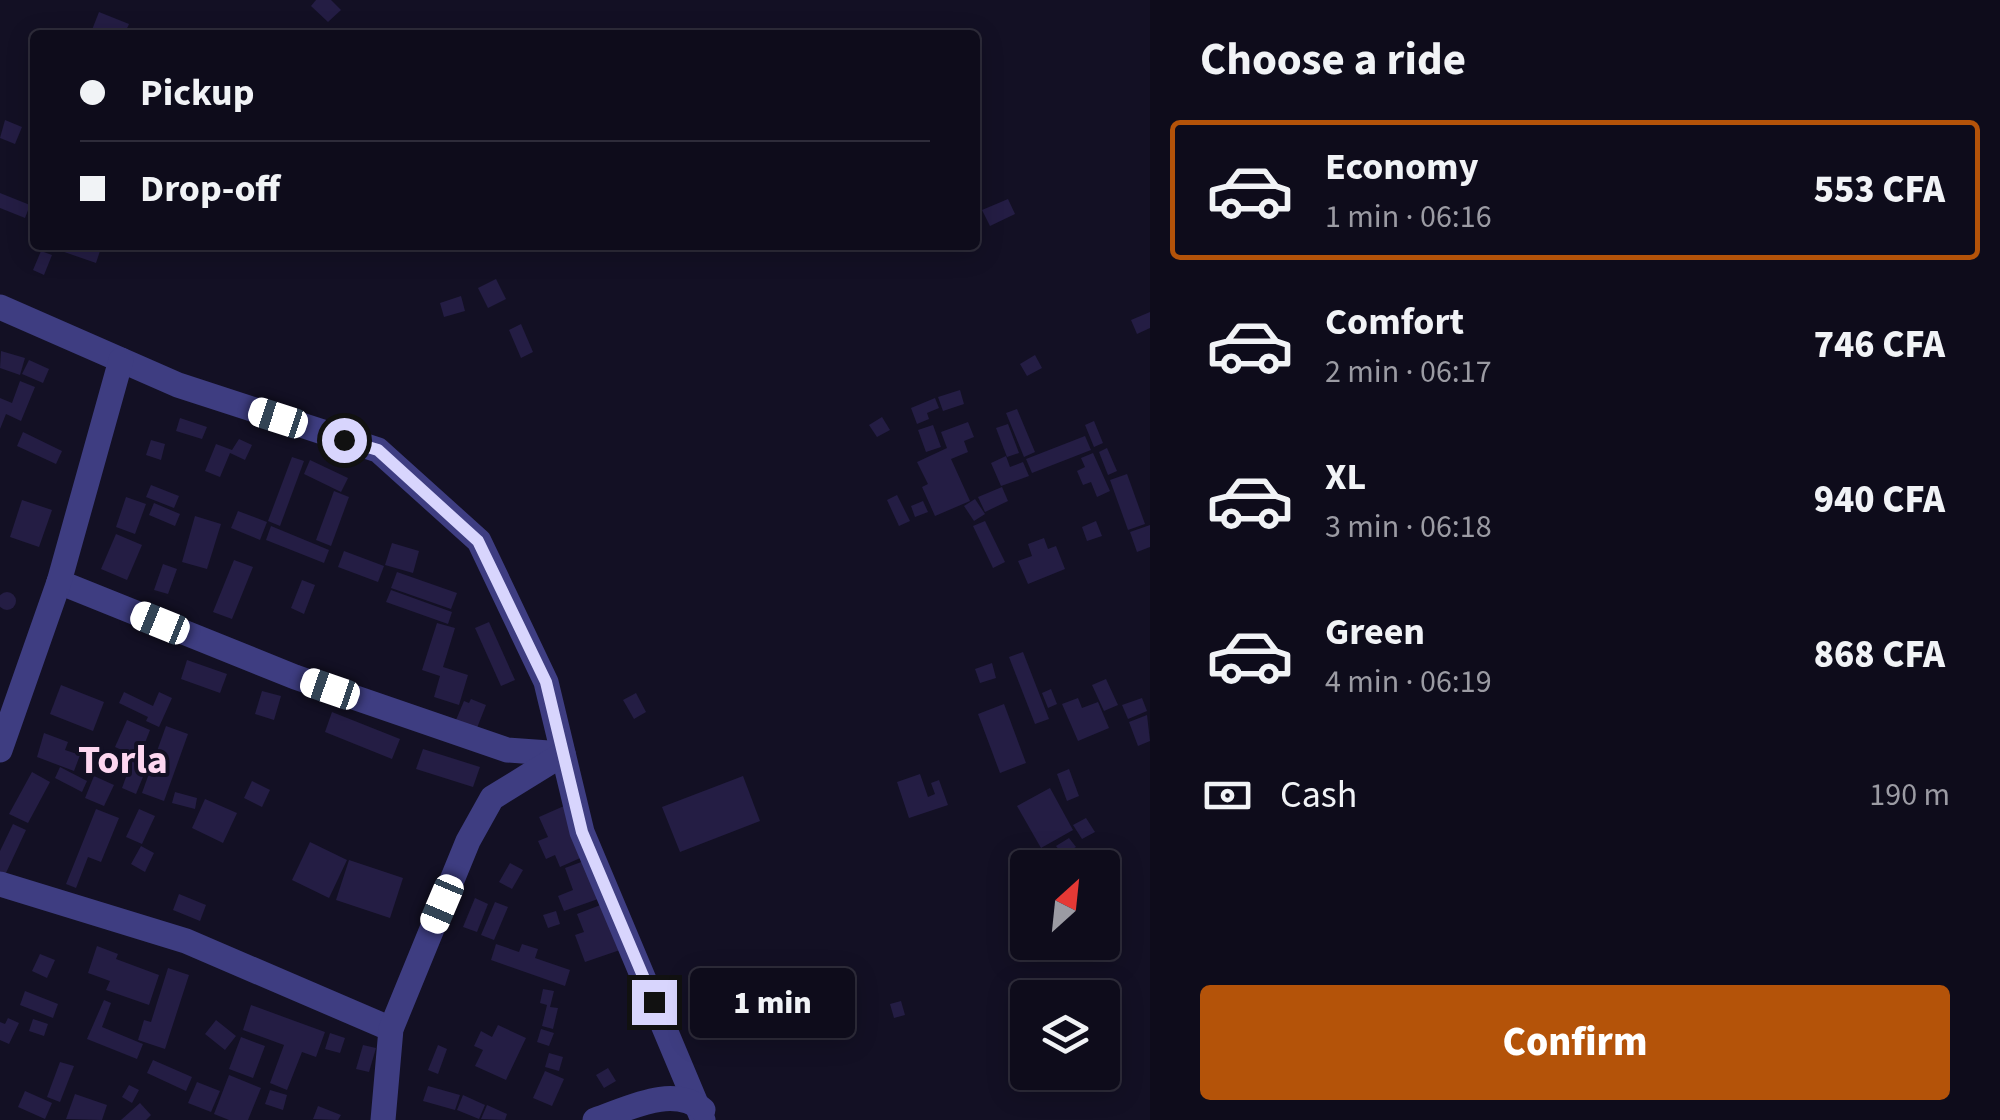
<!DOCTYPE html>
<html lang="en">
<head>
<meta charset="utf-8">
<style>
  body { margin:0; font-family:"Source Sans 3",sans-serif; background:#1c1a28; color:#f1f3f6; height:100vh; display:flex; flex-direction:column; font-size:38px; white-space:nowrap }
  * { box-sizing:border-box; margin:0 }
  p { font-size:32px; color:#9b9ba3 }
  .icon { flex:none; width:55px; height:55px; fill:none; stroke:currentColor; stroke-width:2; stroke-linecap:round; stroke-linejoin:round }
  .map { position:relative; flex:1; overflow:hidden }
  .panel { display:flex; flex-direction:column; background:#0e0c1b; width:850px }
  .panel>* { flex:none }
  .top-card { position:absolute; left:30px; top:30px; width:950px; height:220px; border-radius:10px; box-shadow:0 5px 25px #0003,0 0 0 2px #2e2c3a; display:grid; align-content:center; height:220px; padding:0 50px; background:#0e0c1b }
  .needle { width:65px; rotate:27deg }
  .controls { position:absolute; left:1010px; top:850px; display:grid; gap:20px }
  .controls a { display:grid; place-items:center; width:110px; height:110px; border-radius:10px; background:#0e0c1b; box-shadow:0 5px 25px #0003,0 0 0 2px #2e2c3a; font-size:50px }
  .end { position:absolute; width:45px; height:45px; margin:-22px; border:12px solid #d8d5fd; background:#111; box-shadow:0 0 0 5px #111 }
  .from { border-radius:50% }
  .bubble { position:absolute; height:70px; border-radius:10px; background:#0e0c1b; box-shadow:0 5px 25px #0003,0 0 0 2px #2e2c3a; font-size:32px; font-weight:800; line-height:70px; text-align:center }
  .car { position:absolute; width:30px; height:60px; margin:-30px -15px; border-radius:12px; box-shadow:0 0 8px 2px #0007; background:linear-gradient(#fff 24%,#345 0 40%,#fff 0 76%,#345 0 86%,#fff 0) }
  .top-card b { display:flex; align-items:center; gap:35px; height:95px; font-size:38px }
  .top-card b+b { border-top:2px solid #2e2c3a }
  .top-card i { width:25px; height:25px; background:#f1f3f6 }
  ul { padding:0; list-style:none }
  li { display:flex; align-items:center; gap:30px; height:140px; margin:0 20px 15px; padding:0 30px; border:5px solid transparent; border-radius:10px }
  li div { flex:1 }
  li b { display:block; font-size:38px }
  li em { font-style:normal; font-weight:800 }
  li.selected { border-color:#b45309 }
  li>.icon { width:90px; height:90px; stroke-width:1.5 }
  h2 { padding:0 50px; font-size:45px; line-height:120px }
  .pay { display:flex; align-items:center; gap:25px; height:110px; padding:0 50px; font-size:38px }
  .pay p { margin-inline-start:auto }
  .primary-button { display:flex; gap:20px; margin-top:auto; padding:20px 50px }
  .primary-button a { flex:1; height:115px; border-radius:10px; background:#b45309; color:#fff; font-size:40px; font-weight:800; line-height:115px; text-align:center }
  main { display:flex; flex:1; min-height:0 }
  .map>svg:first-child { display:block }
  .building { fill:#241d44 }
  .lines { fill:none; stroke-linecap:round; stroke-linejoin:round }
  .minor { stroke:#3e3d81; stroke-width:25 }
  .route { stroke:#d8d5fd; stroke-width:12 }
  .labels { text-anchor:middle; stroke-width:8; stroke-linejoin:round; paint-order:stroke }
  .quarter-label { font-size:40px; font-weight:bold; fill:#fdd7f0; stroke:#131024 }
</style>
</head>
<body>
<main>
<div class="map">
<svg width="1150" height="1120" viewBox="0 0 1150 1120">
  <rect width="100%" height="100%" fill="#131024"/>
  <g class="building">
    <polygon points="316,0 331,0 341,10 328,22 311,6"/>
    <polygon points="99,12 129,24 124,35 90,35"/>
    <polygon points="5,120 22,127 15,144 0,138"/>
    <polygon points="0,193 30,205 25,218 0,208"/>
    <polygon points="1008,199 1015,214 990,226 982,210"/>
    <polygon points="44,245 102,245 96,263"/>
    <polygon points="41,251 52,255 44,275 33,270"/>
    <polygon points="496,279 506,299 488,308 478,288"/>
    <polygon points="461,296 465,311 444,317 440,303"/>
    <polygon points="1150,312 1150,328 1137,334 1131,320"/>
    <polygon points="521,324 533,352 521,358 509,330"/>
    <polygon points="1,351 25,358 20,375 0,368"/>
    <polygon points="1035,355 1042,368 1027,376 1020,364"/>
    <polygon points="29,360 49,369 43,383 22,374"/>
    <polygon points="20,381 35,387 21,421 6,414 0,429 0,398 12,403"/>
    <polygon points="960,390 964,404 943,411 938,397"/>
    <polygon points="935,398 939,408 927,413 929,419 917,424 911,408"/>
    <polygon points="1017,409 1035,452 1024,457 1006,413"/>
    <polygon points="882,417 890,430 877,437 869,425"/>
    <polygon points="180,418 207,427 202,439 176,431"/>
    <polygon points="1094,421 1103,443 1094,447 1085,425"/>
    <polygon points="968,422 974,437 964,441 968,452 951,459 970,501 935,516 922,487 928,484 917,462 947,448 941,432"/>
    <polygon points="1008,424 1019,453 1007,457 996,428"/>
    <polygon points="933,425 941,447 926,452 918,430"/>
    <polygon points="23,432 62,451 56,464 17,446"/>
    <polygon points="1085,436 1091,450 1032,473 1026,459"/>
    <polygon points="239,439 252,445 245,460 230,453 220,477 205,471 216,444 232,450"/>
    <polygon points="151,440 165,444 161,460 146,455"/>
    <polygon points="1107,448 1117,471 1108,475 1099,452"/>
    <polygon points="1093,453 1110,491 1097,497 1091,482 1083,485 1077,471 1085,467 1081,458"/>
    <polygon points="1006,456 1010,467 1023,462 1029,476 1001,486 991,463"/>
    <polygon points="292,457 304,461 280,526 268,521"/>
    <polygon points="310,460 348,478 341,492 304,474"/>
    <polygon points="1127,474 1145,524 1128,530 1110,480"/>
    <polygon points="151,485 179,496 174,508 146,497"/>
    <polygon points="1002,487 1008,501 985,512 978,497"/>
    <polygon points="334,491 349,497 331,546 316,540"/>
    <polygon points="897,495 910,521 899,526 887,500"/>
    <polygon points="126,497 146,504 135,534 116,527"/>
    <polygon points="975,499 985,514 974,521 964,506"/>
    <polygon points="22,500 52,510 39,547 10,537"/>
    <polygon points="923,501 928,512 915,517 911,506"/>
    <polygon points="154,503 180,514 175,526 149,515"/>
    <polygon points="238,511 267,522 260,540 231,528"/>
    <polygon points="195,516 221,524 207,569 182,562"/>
    <polygon points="985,521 1005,562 993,568 973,526"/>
    <polygon points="1096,521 1102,536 1087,541 1082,527"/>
    <polygon points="1150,525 1150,547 1137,552 1130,532"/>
    <polygon points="271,526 329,550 324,563 266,540"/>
    <polygon points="116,534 142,545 127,580 101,569"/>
    <polygon points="1044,538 1048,549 1056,546 1065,569 1028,584 1018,561 1032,556 1028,544"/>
    <polygon points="392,543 419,551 413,573 385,565"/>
    <polygon points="344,551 384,566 378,582 338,567"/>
    <polygon points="234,560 253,567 232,619 213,612"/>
    <polygon points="163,564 177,569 168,594 154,590"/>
    <polygon points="397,572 457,593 451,609 391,588"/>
    <polygon points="302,580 315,585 304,614 291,608"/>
    <polygon points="391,590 452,612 448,624 386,602"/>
    <circle cx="7" cy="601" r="9"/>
    <polygon points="489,622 515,680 501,686 475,628"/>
    <polygon points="437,623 455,628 443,667 468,675 459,705 434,697 440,676 422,670"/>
    <polygon points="1023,652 1049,719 1035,724 1009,657"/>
    <polygon points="187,660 227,674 220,693 181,679"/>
    <polygon points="992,663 996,678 980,683 975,669"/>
    <polygon points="1106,679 1118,705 1104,711 1092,685"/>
    <polygon points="61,685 104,702 93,731 50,714"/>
    <polygon points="1051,689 1057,704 1048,708 1042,693"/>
    <polygon points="262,691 281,696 274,720 255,714"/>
    <polygon points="124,692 153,706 159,692 172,698 159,727 146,721 148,717 119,703"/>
    <polygon points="636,693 646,712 634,719 623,700"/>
    <polygon points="1078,698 1082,708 1098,702 1109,728 1078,741 1062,704"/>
    <polygon points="1142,698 1147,711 1128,719 1122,705"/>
    <polygon points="471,699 486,705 477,728 456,720 464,701 469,703"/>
    <polygon points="1004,704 1026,763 1000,773 978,714"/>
    <polygon points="332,712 400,739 392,759 325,732"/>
    <polygon points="1147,715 1150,741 1138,746 1129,722"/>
    <polygon points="127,720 150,730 139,758 115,747"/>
    <polygon points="166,726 188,734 164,801 142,793"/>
    <polygon points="44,733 68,742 65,750 80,755 74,771 37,757"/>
    <polygon points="423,749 480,767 473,787 416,769"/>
    <polygon points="132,761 147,767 136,794 122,788"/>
    <polygon points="60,767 87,781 82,792 55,778"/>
    <polygon points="1069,769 1079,796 1067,801 1057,774"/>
    <polygon points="32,772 50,782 28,823 9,814"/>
    <polygon points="920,774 928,797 935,794 931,783 939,780 948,805 909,818 897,782"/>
    <polygon points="94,776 114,785 104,806 85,798"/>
    <polygon points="743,776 760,821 680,852 662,807"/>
    <polygon points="252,781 270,790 262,807 244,798"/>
    <polygon points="1050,788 1073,830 1041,848 1017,806"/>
    <polygon points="175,792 197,798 195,809 172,803"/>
    <polygon points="205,799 237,813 223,843 192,828"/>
    <polygon points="564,806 587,855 560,867 555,855 546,859 538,841 548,837 539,817"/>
    <polygon points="96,809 119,818 101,862 88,857 76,888 66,884"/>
    <polygon points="139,809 155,816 142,844 126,837"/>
    <polygon points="1086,818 1095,832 1082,839 1073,825"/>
    <polygon points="13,824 26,830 5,875 0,873 0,851"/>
    <polygon points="1069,838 1076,847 1063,855 1056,846"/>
    <polygon points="310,842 347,860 329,898 292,880"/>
    <polygon points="141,846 154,853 145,872 131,864"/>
    <polygon points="349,860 403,878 390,918 336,900"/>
    <polygon points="584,861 598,899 564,911 558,896 573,890 565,868"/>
    <polygon points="510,863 523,870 512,889 499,882"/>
    <polygon points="179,894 206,905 200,921 173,910"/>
    <polygon points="475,898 488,904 477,932 463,927"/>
    <polygon points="495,902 508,907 494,940 481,935"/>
    <polygon points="603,904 620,950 585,962 575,935 584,932 577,914"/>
    <polygon points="556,911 560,924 548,928 543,915"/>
    <polygon points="496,944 519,952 522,944 538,949 535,958 570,970 565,986 491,960"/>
    <polygon points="97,946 118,954 116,959 159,975 149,1005 106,990 110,981 88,973"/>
    <polygon points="40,954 55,960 47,978 32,971"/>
    <polygon points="168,968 189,975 165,1049 138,1040 144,1020 151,1022"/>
    <polygon points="543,989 554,991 550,1007 558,1008 553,1029 542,1026 547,1005 540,1003"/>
    <polygon points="25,991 58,1004 53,1018 20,1005"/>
    <polygon points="104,1000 111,1003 102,1027 143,1044 137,1059 87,1039"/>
    <polygon points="901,1001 905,1015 894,1018 890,1004"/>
    <polygon points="251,1005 325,1032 316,1057 302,1052 287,1090 270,1083 284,1045 243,1030"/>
    <polygon points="8,1018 19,1023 9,1044 0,1040 0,1022 5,1024"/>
    <polygon points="33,1019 48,1024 44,1036 29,1031"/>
    <polygon points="216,1020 236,1036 225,1050 205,1034"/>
    <polygon points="498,1025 526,1038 506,1080 475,1066 483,1050 474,1046 481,1031 492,1037"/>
    <polygon points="541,1029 554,1033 549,1046 537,1042"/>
    <polygon points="330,1033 345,1038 340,1053 325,1049"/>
    <polygon points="241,1037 265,1046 253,1078 229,1069"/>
    <polygon points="363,1045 376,1048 369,1072 356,1069"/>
    <polygon points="438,1045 447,1049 438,1074 428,1070"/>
    <polygon points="549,1053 563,1057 559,1071 545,1067"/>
    <polygon points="153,1060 192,1077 186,1091 147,1073"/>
    <polygon points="60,1062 74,1066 60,1102 47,1097"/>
    <polygon points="608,1068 616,1081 604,1088 596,1075"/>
    <polygon points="545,1071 564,1079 552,1106 533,1098"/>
    <polygon points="229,1075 261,1088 248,1120 229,1120 214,1114"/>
    <polygon points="197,1082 220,1091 211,1112 188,1103"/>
    <polygon points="129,1085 139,1090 132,1103 122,1097"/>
    <polygon points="428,1086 460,1095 455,1110 423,1101"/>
    <polygon points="270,1090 287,1095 283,1110 265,1104"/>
    <polygon points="25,1091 52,1103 45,1119 18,1107"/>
    <polygon points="75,1094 107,1105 102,1120 66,1119"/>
    <polygon points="463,1095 485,1105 479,1119 457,1110"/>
    <polygon points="140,1103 151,1115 146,1120 121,1120"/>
    <polygon points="487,1105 507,1114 505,1120 481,1119"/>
    <polygon points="318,1106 341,1115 338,1120 313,1119"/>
  </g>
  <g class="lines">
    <g class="minor">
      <polyline points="0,307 178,385 378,450 479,541 546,682 582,832 703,1120"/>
      <polyline points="59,582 295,677 507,750 563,754"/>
      <polyline points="0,750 59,582 121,360"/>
      <polyline points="0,884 186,941 391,1029"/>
      <polyline points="383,1120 391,1029 468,841 492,798 563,754"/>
      <path d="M595,1120C628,1109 673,1084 703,1110"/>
    </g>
  </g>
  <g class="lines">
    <polyline class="route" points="344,440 378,450 478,541 546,682 582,832 654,1002"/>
  </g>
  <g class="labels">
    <g class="quarter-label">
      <text x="123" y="773">Torla</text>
    </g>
  </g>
</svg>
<div class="controls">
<a><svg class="needle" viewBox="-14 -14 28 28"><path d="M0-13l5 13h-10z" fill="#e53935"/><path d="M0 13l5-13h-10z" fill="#9b9ba3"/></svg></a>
<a><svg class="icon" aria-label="layers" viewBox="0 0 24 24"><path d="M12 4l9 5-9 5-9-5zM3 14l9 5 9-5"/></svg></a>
</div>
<i class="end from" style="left:344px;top:440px"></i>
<i class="end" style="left:654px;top:1002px"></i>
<div class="bubble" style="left:690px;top:968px;width:165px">1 min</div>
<i class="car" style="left:278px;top:418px;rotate:288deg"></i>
<i class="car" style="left:160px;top:623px;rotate:292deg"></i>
<i class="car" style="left:330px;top:689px;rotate:289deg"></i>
<i class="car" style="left:442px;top:904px;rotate:203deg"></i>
<div class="top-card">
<b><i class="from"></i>Pickup</b>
<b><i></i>Drop-off</b>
</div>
</div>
<section class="panel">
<h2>Choose a ride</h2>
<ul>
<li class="selected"><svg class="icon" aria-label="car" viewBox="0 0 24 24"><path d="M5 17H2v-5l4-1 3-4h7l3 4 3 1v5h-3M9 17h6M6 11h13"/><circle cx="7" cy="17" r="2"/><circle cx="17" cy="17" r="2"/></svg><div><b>Economy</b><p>1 min · 06:16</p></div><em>553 CFA</em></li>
<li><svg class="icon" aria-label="car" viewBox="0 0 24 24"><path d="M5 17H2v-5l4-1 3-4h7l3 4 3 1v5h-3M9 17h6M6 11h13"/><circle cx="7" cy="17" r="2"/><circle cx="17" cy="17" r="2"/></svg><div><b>Comfort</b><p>2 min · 06:17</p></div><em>746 CFA</em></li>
<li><svg class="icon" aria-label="car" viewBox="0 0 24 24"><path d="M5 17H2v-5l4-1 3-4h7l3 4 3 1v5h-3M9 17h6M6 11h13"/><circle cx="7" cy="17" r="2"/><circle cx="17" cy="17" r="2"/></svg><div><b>XL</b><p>3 min · 06:18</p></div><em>940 CFA</em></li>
<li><svg class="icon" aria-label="car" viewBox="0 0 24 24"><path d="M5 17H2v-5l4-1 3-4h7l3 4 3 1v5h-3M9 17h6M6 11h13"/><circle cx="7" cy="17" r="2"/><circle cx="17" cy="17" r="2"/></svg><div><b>Green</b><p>4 min · 06:19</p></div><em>868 CFA</em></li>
</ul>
<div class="pay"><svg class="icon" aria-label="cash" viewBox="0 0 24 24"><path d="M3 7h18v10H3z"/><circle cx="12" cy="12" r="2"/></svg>Cash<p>190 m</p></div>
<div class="primary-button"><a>Confirm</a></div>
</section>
</main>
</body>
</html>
